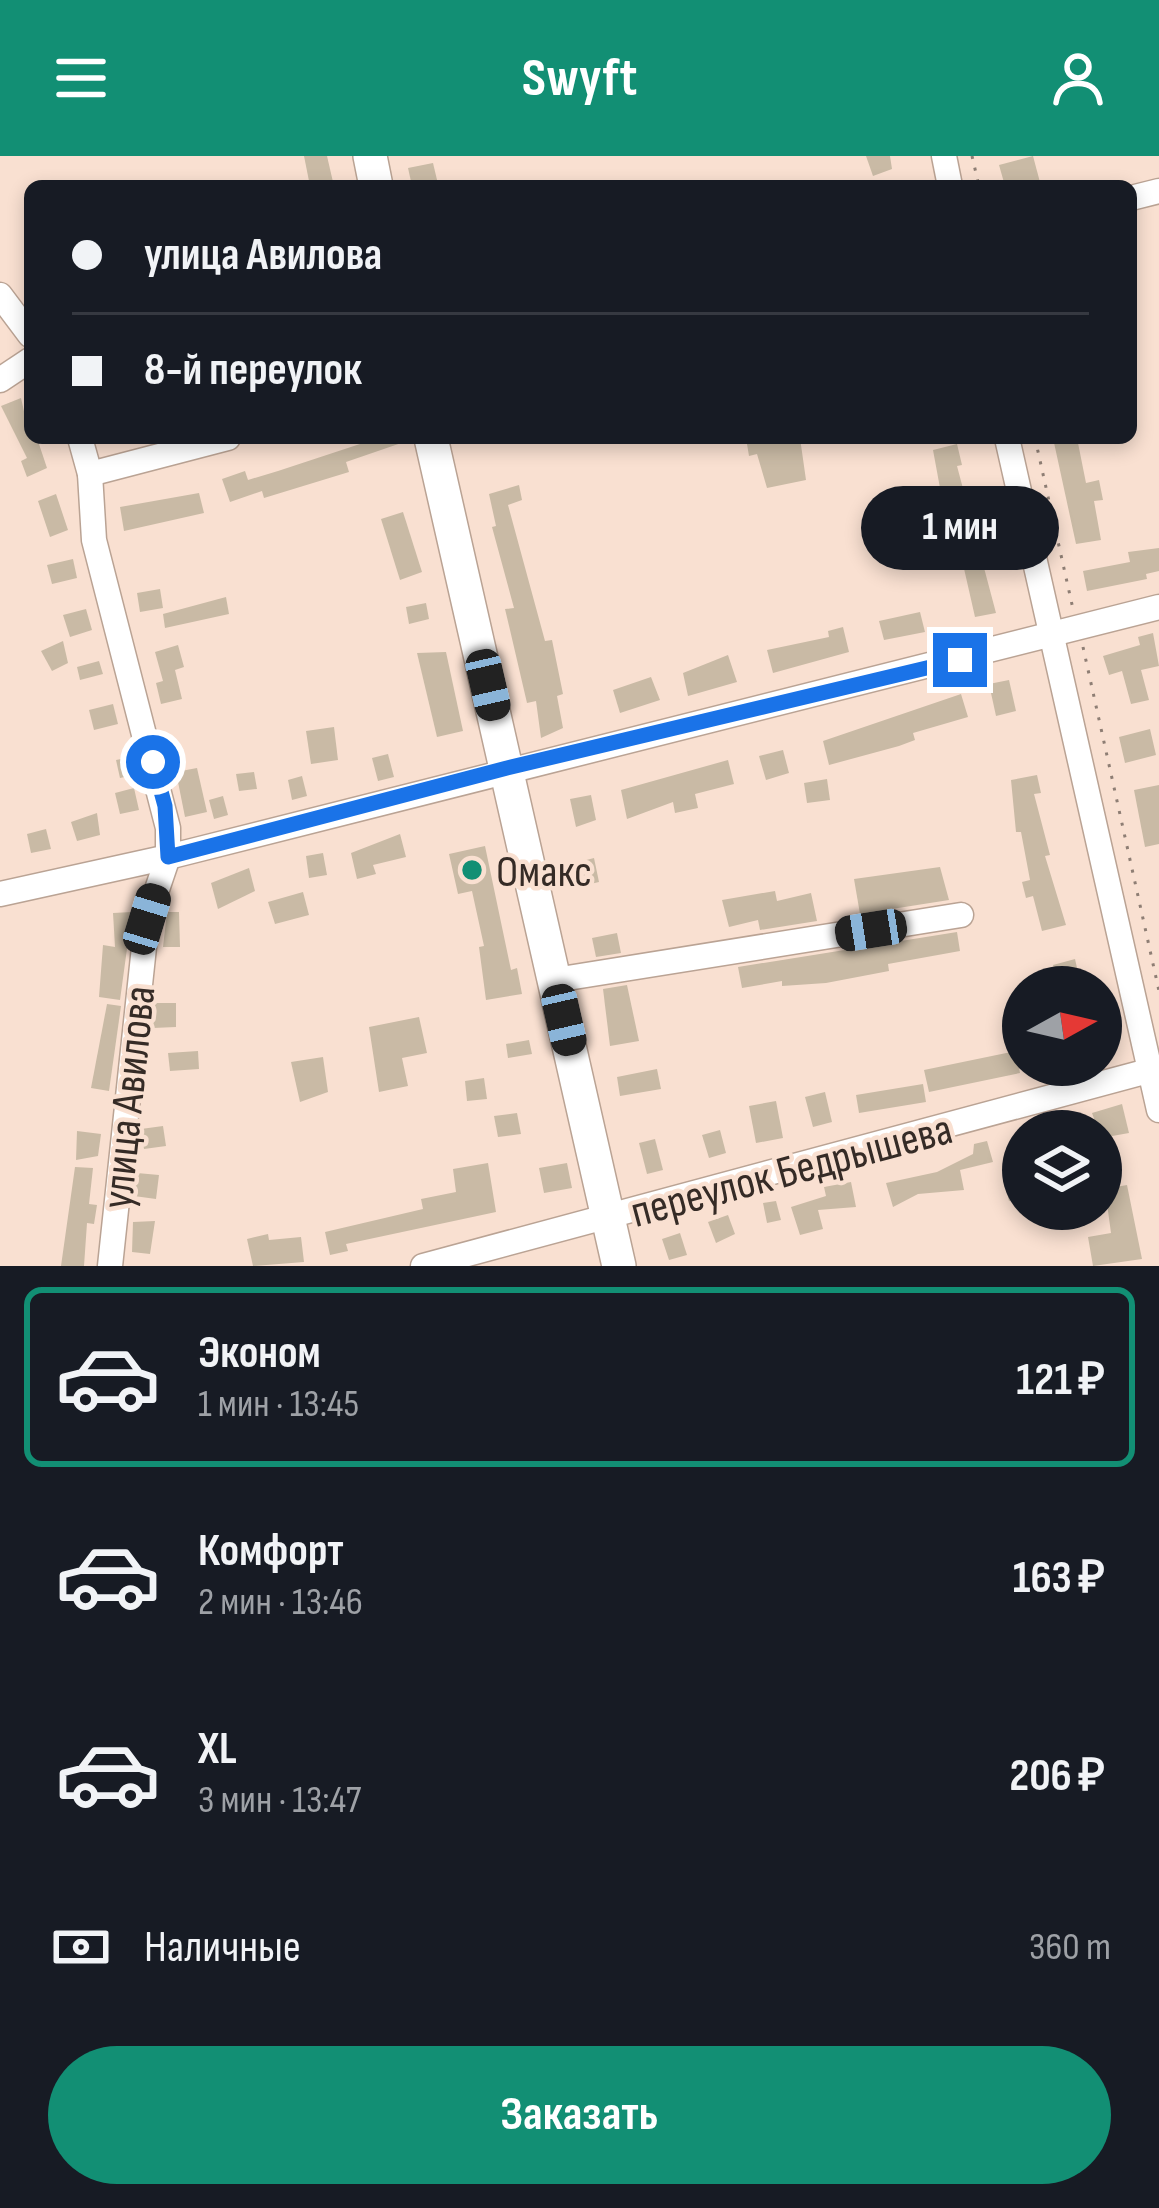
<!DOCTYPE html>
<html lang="ru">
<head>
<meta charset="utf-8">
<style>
  body { margin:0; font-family:"Sofia Sans Condensed",sans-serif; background:#20242c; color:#f1f3f6; height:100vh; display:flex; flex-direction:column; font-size:45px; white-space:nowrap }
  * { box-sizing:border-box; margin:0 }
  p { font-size:39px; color:#9ea1a6 }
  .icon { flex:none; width:66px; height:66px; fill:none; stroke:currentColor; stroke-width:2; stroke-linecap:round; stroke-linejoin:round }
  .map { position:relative; height:1110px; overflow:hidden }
  .drawer { display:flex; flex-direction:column; background:#171b24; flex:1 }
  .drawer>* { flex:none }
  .hud { position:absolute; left:24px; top:24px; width:1113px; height:264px; border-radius:18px; box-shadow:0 6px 18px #0003; display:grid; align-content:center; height:264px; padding:0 48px; background:#171b24 }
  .needle { width:78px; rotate:82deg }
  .buttons { position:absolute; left:1002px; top:810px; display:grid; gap:24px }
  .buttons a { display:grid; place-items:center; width:120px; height:120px; border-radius:50%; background:#171b24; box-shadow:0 6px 18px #0003; font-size:60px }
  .end { position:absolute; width:54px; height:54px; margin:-27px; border:15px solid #1a73e8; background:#fff; box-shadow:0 0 0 6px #fff }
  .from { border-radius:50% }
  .bubble { position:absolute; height:84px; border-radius:42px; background:#171b24; box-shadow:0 6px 18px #0003; font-size:39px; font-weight:700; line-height:84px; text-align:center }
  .car { position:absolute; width:36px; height:72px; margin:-36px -18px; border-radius:15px; box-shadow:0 0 9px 3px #0007; background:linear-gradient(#222 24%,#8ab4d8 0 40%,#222 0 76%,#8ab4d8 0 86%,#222 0) }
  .hud b { display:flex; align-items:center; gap:42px; height:114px; font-size:45px }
  .hud b+b { border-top:3px solid #363941 }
  .hud i { width:30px; height:30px; background:#f1f3f6 }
  ul { padding:21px 0 0; list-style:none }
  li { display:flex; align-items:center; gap:36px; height:180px; margin:0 24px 18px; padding:0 24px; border:6px solid transparent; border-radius:18px }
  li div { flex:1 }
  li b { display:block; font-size:45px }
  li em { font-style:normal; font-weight:700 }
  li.on { border-color:#128f74 }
  li>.icon { width:108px; height:108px; stroke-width:1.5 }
  .pay { display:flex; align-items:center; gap:30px; height:132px; padding:0 48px; font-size:45px }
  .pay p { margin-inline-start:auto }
  .primary-button { display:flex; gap:24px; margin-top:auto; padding:24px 48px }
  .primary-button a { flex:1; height:138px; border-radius:72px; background:#128f74; color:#fff; font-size:48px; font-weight:700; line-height:138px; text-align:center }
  header { display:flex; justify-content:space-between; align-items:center; height:156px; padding:0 48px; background:#128f74; color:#fff; font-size:54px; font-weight:700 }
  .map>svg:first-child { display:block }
  .building { fill:#c9baa5 }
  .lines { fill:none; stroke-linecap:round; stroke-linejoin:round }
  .minor-casing { stroke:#baa394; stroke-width:27 }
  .major-casing { stroke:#baa394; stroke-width:36 }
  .path { stroke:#8e7e74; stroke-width:3; stroke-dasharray:3 9; stroke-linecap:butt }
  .minor { stroke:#fff; stroke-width:24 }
  .major { stroke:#fff; stroke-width:33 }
  .route { stroke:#1a73e8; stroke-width:15 }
  .poi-dot { fill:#128f74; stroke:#f9e0d1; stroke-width:4.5 }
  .labels { text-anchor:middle; stroke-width:9; stroke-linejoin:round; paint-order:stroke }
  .poi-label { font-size:45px; fill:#352b26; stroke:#f9e0d1; text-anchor:start }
  .street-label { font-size:45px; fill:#352b26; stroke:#f9e0d1 }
</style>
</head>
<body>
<header><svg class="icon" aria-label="menu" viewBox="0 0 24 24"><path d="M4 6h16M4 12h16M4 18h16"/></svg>Swyft<svg class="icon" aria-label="person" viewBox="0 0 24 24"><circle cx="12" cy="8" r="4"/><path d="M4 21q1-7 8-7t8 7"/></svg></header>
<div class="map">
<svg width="1159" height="1110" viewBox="0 0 1159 1110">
  <rect width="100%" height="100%" fill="#f9e0d1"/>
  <g class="building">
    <polygon points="304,0 327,0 333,26 310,30"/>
    <polygon points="866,0 890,0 892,13 873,20"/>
    <polygon points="1033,0 1041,30 1005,30 999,9"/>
    <polygon points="433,7 438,28 412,30 408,12"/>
    <polygon points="21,242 30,282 37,282 47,312 27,321 21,305 27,302 1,250"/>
    <polygon points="361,282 410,284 346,306 349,316 264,342 262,335 230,346 222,323 245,315 248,324 278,315 363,287"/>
    <polygon points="746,282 800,282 806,324 767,332 757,298 749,300"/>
    <polygon points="1053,282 1077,282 1086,327 1099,324 1103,344 1094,345 1101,384 1076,388"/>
    <polygon points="957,288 962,309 957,310 996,457 975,461 960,395 952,397 933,294"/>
    <polygon points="519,329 522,344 508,349 545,485 552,484 563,538 557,540 563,572 541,582 536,545 527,547 510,474 505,453 514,452 492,371 496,370 489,338"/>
    <polygon points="199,337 204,357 124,375 120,351"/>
    <polygon points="56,338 68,374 50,381 38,345"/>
    <polygon points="403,356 422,416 400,424 381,363"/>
    <polygon points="1159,392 1159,415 1146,418 1147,423 1087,435 1083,415 1130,406 1128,396"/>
    <polygon points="73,403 77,422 52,428 47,409"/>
    <polygon points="160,433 163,452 140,456 137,437"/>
    <polygon points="226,441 229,458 165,472 163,458"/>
    <polygon points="426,447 429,463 409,468 406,451"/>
    <polygon points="86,453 92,474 70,481 63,459"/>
    <polygon points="920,456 925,476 884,484 879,465"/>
    <polygon points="843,471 849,496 773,517 767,494 829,481 828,475"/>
    <polygon points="1153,477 1159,510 1141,514 1149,544 1131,548 1122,515 1109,519 1103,500 1140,489 1138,481"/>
    <polygon points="63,485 68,507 52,515 41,495"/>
    <polygon points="178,489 184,511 175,514 182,543 161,548 156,527 163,525 155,496"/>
    <polygon points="446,496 463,575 437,581 417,497"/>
    <polygon points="728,499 737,526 688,540 683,517"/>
    <polygon points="99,505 103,518 80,524 77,511"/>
    <polygon points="651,521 660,544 620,557 613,534"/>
    <polygon points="1009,524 1016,555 996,560 989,528"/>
    <polygon points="961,538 968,561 913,577 915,584 899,590 829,609 823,585"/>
    <polygon points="113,548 118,568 94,574 89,554"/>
    <polygon points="334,571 338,604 311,608 306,575"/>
    <polygon points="1150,573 1156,599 1125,607 1119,581"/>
    <polygon points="783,594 789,617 766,624 759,600"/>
    <polygon points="388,598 394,621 378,625 372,602"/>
    <polygon points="131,601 134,619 120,622 116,604"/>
    <polygon points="728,604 734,628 695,638 698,652 675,657 673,646 627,663 621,634"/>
    <polygon points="197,612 207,656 185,661 176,616"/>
    <polygon points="254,616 257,633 239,635 236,618"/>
    <polygon points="1037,619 1041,637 1034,638 1050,699 1045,700 1066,769 1042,775 1033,740 1026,742 1022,726 1030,724 1021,676 1016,676 1011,624"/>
    <polygon points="302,620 307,640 292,644 288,624"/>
    <polygon points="827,623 830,644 807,647 804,627"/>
    <polygon points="1159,629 1159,688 1145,691 1134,634"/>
    <polygon points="134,632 139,654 120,658 115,637"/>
    <polygon points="591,639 596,664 576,671 570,643"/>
    <polygon points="223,640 228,659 214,663 209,644"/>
    <polygon points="97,657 100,679 77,685 71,666"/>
    <polygon points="46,673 51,693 31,697 27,678"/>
    <polygon points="400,678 406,701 373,709 376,718 357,723 351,697"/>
    <polygon points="485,690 511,814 517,812 522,838 486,844 479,791 484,790 472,735 458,738 449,698"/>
    <polygon points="323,697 327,719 309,722 306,700"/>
    <polygon points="594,702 599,726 577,731 571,708"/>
    <polygon points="940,711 949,744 860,758 854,723"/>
    <polygon points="249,712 255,735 218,753 211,727"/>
    <polygon points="775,735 777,745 811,737 817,765 760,774 758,764 729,771 722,744"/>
    <polygon points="303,736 309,759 275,768 268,746"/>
    <polygon points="132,756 120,844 99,841 103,789 115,791 113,757"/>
    <polygon points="167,756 179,756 180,791 163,791"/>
    <polygon points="957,776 960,795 888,808 889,815 826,827 782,830 782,825 742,832 738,811"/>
    <polygon points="617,777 621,797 596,801 592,782"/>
    <polygon points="1075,803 1080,825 1059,830 1053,809"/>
    <polygon points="627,829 639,885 610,890 603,833"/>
    <polygon points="155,847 176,847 176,871 153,872"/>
    <polygon points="107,848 121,850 109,935 91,932"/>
    <polygon points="419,861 427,897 402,902 408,930 379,936 369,871"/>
    <polygon points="529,884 532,898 508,902 506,888"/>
    <polygon points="198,895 199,913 170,915 168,897"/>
    <polygon points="1016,895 1020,917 929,936 924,914"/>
    <polygon points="323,901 328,936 300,946 291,906"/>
    <polygon points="657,913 661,933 620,940 617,921"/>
    <polygon points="484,922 487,943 467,945 465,925"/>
    <polygon points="923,928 926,946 859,957 856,939"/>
    <polygon points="825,936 832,966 813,971 805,941"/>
    <polygon points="776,945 783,982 756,987 749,950"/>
    <polygon points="1122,948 1129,977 1101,982 1092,957"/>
    <polygon points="517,957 521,978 498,981 494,960"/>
    <polygon points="163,970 166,990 144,993 141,973"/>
    <polygon points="720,974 726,997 709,1002 702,979"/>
    <polygon points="77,975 101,978 98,1000 76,1004"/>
    <polygon points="655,983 663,1014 647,1018 639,987"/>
    <polygon points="987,985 993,1006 960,1014 964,1034 918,1038 893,1051 886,1027 937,1016 973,998 974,988"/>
    <polygon points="488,1007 496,1056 346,1088 348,1095 330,1099 325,1076 423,1053 421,1043 456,1036 453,1013"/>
    <polygon points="567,1007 572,1032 544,1037 539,1012"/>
    <polygon points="75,1011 93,1012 89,1048 97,1049 94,1068 87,1067 84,1110 61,1110"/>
    <polygon points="137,1017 159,1019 156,1043 134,1040"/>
    <polygon points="1023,1024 1023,1042 1009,1045 1005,1028"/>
    <polygon points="851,1026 856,1051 818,1054 823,1073 800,1079 791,1051 826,1040 824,1031"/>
    <polygon points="1127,1029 1142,1103 1093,1110 1088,1081 1111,1077 1105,1033"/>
    <polygon points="776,1045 781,1064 767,1067 763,1047"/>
    <polygon points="728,1059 735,1078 716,1087 708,1066"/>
    <polygon points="155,1065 150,1098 132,1096 133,1066"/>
    <polygon points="680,1077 687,1099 669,1104 662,1083"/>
    <polygon points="268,1078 269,1084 301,1081 304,1106 253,1110 247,1083"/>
  </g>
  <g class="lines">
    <defs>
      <g id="minor">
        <polyline points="944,0 950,30"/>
        <polyline points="1131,42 1159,35"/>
        <polyline points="0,139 30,179"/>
        <polyline points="0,224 30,204"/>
        <polyline points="80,282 90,318 94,384 168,672 168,701 147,763 110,1110"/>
        <polyline points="1007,282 1159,954"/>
        <polyline points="90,318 228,282"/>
        <polyline points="0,738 168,701 1159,451"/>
        <polyline points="555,824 961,759"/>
        <polyline points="423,1110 1159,912"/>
      </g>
      <g id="major">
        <polyline points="370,0 376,30"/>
        <polyline points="431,282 619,1110"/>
      </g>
    </defs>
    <use href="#minor" class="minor-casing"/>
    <use href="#major" class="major-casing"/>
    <g class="path">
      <polyline points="972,0 979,30"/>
      <polyline points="1035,282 1073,453"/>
      <polyline points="1083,491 1159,835"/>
    </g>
    <use href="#minor" class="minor"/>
    <use href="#major" class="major"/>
  </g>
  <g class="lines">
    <polyline class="route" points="153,606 165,650 168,701 507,612 960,504"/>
  </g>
  <circle class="poi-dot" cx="472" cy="714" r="12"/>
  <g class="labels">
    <g class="poi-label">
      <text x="496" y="730">Омакс</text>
    </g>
    <g class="street-label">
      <text transform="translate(127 941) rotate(-84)" y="16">улица Авилова</text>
      <text transform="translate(791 1013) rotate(-15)" y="16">переулок Бедрышева</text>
    </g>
  </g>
</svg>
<div class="buttons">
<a><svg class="needle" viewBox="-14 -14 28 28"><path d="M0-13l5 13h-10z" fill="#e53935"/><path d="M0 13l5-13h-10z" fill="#9ea1a6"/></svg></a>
<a><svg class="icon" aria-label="layers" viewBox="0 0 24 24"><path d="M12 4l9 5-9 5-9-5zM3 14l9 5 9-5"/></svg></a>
</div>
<i class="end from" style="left:153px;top:606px"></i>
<i class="end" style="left:960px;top:504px"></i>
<div class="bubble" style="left:861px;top:330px;width:198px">1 мин</div>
<i class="car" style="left:488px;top:529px;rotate:167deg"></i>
<i class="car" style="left:147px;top:763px;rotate:17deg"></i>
<i class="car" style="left:871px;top:774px;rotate:261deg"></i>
<i class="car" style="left:564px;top:864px;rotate:167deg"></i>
<div class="hud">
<b><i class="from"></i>улица Авилова</b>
<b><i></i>8-й переулок</b>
</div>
</div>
<section class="drawer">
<ul>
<li class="on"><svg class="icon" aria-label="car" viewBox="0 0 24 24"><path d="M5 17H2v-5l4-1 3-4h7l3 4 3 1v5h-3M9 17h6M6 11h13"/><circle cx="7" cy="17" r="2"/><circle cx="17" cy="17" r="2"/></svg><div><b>Эконом</b><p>1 мин · 13:45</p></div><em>121 ₽</em></li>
<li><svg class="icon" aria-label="car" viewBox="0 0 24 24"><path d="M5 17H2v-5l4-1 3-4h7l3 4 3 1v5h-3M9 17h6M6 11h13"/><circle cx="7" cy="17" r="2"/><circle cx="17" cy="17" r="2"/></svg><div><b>Комфорт</b><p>2 мин · 13:46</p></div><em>163 ₽</em></li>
<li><svg class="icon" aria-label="car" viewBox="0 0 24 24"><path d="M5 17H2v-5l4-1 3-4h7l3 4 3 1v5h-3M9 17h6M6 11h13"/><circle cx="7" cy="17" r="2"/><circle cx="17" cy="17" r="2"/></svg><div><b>XL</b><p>3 мин · 13:47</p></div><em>206 ₽</em></li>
</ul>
<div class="pay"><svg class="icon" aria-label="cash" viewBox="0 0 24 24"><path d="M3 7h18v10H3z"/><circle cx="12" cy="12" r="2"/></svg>Наличные<p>360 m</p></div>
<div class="primary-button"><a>Заказать</a></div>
</section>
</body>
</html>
